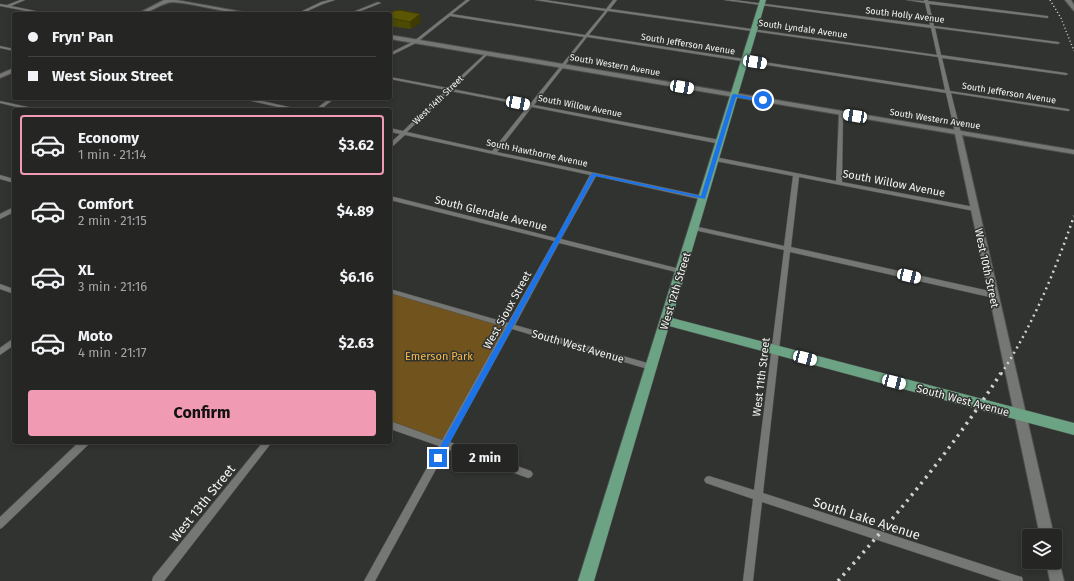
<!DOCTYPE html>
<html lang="en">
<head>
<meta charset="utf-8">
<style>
  body { margin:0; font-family:"Fira Sans",sans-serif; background:#313231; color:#f1f3f6; height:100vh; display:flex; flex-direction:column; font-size:15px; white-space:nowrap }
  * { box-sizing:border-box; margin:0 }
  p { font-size:13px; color:#a3a5a6 }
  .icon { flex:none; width:22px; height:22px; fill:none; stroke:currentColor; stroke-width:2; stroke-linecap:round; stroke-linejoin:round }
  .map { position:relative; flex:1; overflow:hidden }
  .side { position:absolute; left:12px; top:108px; width:380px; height:336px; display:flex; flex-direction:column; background:#252624; border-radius:4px; box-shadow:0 2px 6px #0003,0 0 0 1px #424341 }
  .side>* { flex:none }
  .hud { position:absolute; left:12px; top:12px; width:380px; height:88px; border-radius:4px; box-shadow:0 2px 6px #0003,0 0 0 1px #424341; display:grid; align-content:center; height:88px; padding:0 16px; background:#252624 }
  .tools { position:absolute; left:1022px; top:529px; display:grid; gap:8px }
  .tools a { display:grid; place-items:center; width:40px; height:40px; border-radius:4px; background:#252624; box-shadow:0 2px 6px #0003,0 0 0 1px #424341; font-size:20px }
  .end { position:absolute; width:18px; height:18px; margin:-9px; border:5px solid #1a73e8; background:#fff; box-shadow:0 0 0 2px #fff }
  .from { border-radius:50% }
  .bubble { position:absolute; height:28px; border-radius:4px; background:#252624; box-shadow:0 2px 6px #0003,0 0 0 1px #424341; font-size:13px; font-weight:700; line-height:28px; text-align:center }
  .car { position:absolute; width:12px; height:24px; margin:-12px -6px; border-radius:5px; box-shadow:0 0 3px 1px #0007; background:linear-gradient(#fff 24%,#345 0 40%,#fff 0 76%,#345 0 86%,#fff 0) }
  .hud b { display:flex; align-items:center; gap:14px; height:38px; font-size:15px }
  .hud b+b { border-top:1px solid #424341 }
  .hud i { width:10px; height:10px; background:#f1f3f6 }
  ul { padding:7px 0 0; list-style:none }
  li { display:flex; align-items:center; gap:12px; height:60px; margin:0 8px 6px; padding:0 8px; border:2px solid transparent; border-radius:4px }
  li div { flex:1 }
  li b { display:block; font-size:15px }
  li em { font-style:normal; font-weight:700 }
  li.on { border-color:#f19ab3 }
  li>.icon { width:36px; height:36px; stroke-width:1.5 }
  .cta { display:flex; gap:8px; margin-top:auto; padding:8px 16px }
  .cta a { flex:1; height:46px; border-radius:4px; background:#f19ab3; color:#111; font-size:16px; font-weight:700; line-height:46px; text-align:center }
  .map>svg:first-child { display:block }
  .green { fill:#71531d }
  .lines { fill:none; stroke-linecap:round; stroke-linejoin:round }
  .street-casing { stroke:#4e4f4d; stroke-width:1 }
  .secondary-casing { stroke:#4e4f4d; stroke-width:2 }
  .primary-casing { stroke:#4e4f4d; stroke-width:1 }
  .street { fill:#757774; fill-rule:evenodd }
  .secondary { fill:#757774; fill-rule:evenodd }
  .primary { fill:#6ba384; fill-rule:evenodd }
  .rail-far2 { stroke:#d0d2cf; stroke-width:1.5; stroke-dasharray:1 2.5; stroke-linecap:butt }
  .rail-far1 { stroke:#d0d2cf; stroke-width:2.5; stroke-dasharray:2 4; stroke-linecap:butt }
  .rail { stroke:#d0d2cf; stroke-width:3.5; stroke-dasharray:2.5 5; stroke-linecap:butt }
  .wall { fill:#4d4a03 }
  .shaded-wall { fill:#3f3c03 }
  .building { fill:#5a5604; stroke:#3f3c03 }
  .route { fill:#1a73e8 }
  .labels { text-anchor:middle; stroke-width:3; stroke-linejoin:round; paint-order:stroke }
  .far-street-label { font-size:9px; fill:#f4f5f3; stroke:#313330 }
  .street-label { font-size:11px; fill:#f4f5f3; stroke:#313330 }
  .park-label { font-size:11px; fill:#f9bb48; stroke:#313330 }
  .near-street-label { font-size:13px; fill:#f4f5f3; stroke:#313330 }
</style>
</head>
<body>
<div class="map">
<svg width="1074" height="581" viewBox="0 0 1074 581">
  <rect width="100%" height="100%" fill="#313330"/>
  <polygon class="green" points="390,291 511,326 445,445 390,425"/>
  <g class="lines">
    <defs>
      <g id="street">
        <polygon points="20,0 25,0 11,6 50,14 42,14 0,6 0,4 7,5"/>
        <polygon points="329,0 335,0 323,4 301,14 296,14 321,2"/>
        <path d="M466,0H470L452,14L585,35L605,11L535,0H545L606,9L613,0H617L610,9L937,55L931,28L724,0H734L930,25L925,3L906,0L924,1V0H928V1L1047,16H1048V18L929,4L934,26L1058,42L1060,43L1058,44L935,28L941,55L1066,73L1068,74L1066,75L942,58L950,91L1068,109L1070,110L1068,111L951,93L961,133L958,135L955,133L946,93L587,37L534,105L720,140L723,142L720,144L532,107L497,152L703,196L706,198L703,200L596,176L561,239L680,269L683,271L680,273L559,243L515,325L651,364L654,365L655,367L654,369L651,370L512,329L450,442L531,471L533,474L531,477L528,478L447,449L375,581H364L439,446L390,429V421L442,440L505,327L390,293V289L508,323L554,241L390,200V196L556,238L590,175L405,135L392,147L390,148V143L400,134L390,132V128L403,131L446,90L390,79V77L448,88L486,53H487V55L452,89L530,104L584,37L450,16L416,43L390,56V53L414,41ZM608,11L938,57L945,90L589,35ZM450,91L528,106L492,151L407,132Z"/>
        <polygon points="378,2 381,3 353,14 348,14"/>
        <polygon points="0,46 14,49 14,51 0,48"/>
        <polygon points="239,98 248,98 298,109 300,110 291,110"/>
        <polygon points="330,98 335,98 320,110 315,110"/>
        <polygon points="0,101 37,109 37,110 29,110 0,103"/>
        <polygon points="839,113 843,114 842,182 974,207 977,209 974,211 799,177 791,247 994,292 998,295 994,298 790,252 763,493 1018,576 1022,577 1023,581 1002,581 762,502 753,581 743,581 753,499 706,483 704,480 706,477 709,476 754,490 784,250 694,230 691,228 694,226 784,246 793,176 715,161 712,159 715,157 836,181"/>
        <polygon points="0,175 14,179 14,183 0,179"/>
        <polygon points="14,207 14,212 0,219 0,214"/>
        <polygon points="0,284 14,289 14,294 0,289"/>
        <polygon points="14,338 14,345 0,355 0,348"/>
        <polygon points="79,442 89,442 88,445 3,527 0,529 0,517"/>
        <polygon points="263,442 272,442 164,581 152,581 153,577"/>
      </g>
      <g id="secondary">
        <path d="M164,0H176L254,14C226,14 200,4 173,2C162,2 150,14 137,14Z"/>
        <polygon points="1065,0 1071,0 1074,5 1074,11"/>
        <polygon points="390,35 1074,150 1074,154 962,135 1054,536 1040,536 955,134 390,39"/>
        <polygon points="14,68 14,72 0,78 0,74"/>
        <polygon points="1055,556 1058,557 1064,581 1050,581 1046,562 1055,562"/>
      </g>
      <polygon id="primary" points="760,0 766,0 672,318 1074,423 1074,435 669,326 594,581 578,581"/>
    </defs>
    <use href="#street" class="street-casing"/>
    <use href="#secondary" class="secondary-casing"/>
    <use href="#primary" class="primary-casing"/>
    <use href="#street" class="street"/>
    <use href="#secondary" class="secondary"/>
    <use href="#primary" class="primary"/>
    <polyline class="rail-far2" points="1050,0 1061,18 1074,51"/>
    <path class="rail-far1" d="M1001,374C1033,325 1055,271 1074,216"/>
    <path class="rail" d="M838,581C897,515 953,448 1001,373"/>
  </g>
  <polygon class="wall" points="390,14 421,22 411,29 390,26"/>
  <polygon class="shaded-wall" points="420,14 421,22 411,29 410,22"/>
  <polygon class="building" points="400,10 420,14 410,22 390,18 390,14 394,11"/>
  <polygon class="route" points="734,94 765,100 763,102 736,97 705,199 595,176 440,461 435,461 433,458 435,456 592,173 701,196 732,95"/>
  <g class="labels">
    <g class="far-street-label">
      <text transform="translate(905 15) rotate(7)" y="3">South Holly Avenue</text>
      <text transform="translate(803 29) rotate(8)" y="3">South Lyndale Avenue</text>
      <text transform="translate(688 44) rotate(9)" y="3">South Jefferson Avenue</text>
      <text transform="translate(615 65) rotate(10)" y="3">South Western Avenue</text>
      <text transform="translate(1009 93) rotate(9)" y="3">South Jefferson Avenue</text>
      <text transform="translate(438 100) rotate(-44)" y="3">West 14th Street</text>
      <text transform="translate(580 106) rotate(11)" y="3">South Willow Avenue</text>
      <text transform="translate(935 119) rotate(9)" y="3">South Western Avenue</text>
      <text transform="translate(537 153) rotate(12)" y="3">South Hawthorne Avenue</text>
    </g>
    <g class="street-label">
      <text transform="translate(894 183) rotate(11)" y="4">South Willow Avenue</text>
      <text transform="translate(491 213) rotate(14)" y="4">South Glendale Avenue</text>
      <text transform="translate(987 268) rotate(78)" y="4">West 10th Street</text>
      <text transform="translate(675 291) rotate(-73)" y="4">West 12th Street</text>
      <text transform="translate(507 310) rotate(-61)" y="4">West Sioux Street</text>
      <text transform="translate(578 346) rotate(16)" y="4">South West Avenue</text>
      <text transform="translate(761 377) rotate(-83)" y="4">West 11th Street</text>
      <text transform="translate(963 400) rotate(15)" y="4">South West Avenue</text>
    </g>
    <g class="park-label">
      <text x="439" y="360">Emerson Park</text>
    </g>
    <g class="near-street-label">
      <text transform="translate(202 503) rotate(-51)" y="5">West 13th Street</text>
      <text transform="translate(867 518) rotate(18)" y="5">South Lake Avenue</text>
    </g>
  </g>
</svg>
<div class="tools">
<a><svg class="icon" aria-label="layers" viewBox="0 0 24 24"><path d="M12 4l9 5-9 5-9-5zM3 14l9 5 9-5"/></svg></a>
</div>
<i class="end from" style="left:763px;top:100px"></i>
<i class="end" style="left:438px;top:458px"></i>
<div class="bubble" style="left:452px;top:444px;width:66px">2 min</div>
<i class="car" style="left:755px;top:62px;rotate:99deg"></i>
<i class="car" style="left:682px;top:87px;rotate:100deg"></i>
<i class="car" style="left:518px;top:103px;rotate:101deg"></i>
<i class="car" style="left:855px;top:116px;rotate:279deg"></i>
<i class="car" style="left:909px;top:276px;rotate:103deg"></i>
<i class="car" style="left:805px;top:358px;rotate:105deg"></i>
<i class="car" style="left:894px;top:382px;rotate:105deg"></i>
<div class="hud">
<b><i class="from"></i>Fryn' Pan</b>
<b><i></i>West Sioux Street</b>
</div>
<section class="side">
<ul>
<li class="on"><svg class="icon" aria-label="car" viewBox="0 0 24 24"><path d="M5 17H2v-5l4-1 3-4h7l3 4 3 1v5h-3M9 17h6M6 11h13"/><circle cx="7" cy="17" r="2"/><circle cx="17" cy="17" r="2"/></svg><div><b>Economy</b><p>1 min · 21:14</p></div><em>$3.62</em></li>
<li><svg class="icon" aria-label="car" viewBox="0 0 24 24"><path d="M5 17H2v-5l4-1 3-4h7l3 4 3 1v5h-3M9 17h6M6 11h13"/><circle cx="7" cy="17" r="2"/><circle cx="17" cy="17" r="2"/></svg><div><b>Comfort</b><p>2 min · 21:15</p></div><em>$4.89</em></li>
<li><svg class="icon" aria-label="car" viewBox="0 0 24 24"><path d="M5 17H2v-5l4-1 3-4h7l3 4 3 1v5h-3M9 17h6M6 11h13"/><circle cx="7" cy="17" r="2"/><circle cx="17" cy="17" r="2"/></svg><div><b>XL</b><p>3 min · 21:16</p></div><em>$6.16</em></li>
<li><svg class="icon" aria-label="car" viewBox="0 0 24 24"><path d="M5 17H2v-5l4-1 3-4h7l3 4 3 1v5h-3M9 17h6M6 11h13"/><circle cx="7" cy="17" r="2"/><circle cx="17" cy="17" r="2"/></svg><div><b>Moto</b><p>4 min · 21:17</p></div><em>$2.63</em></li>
</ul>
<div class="cta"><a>Confirm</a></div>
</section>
</div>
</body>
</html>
